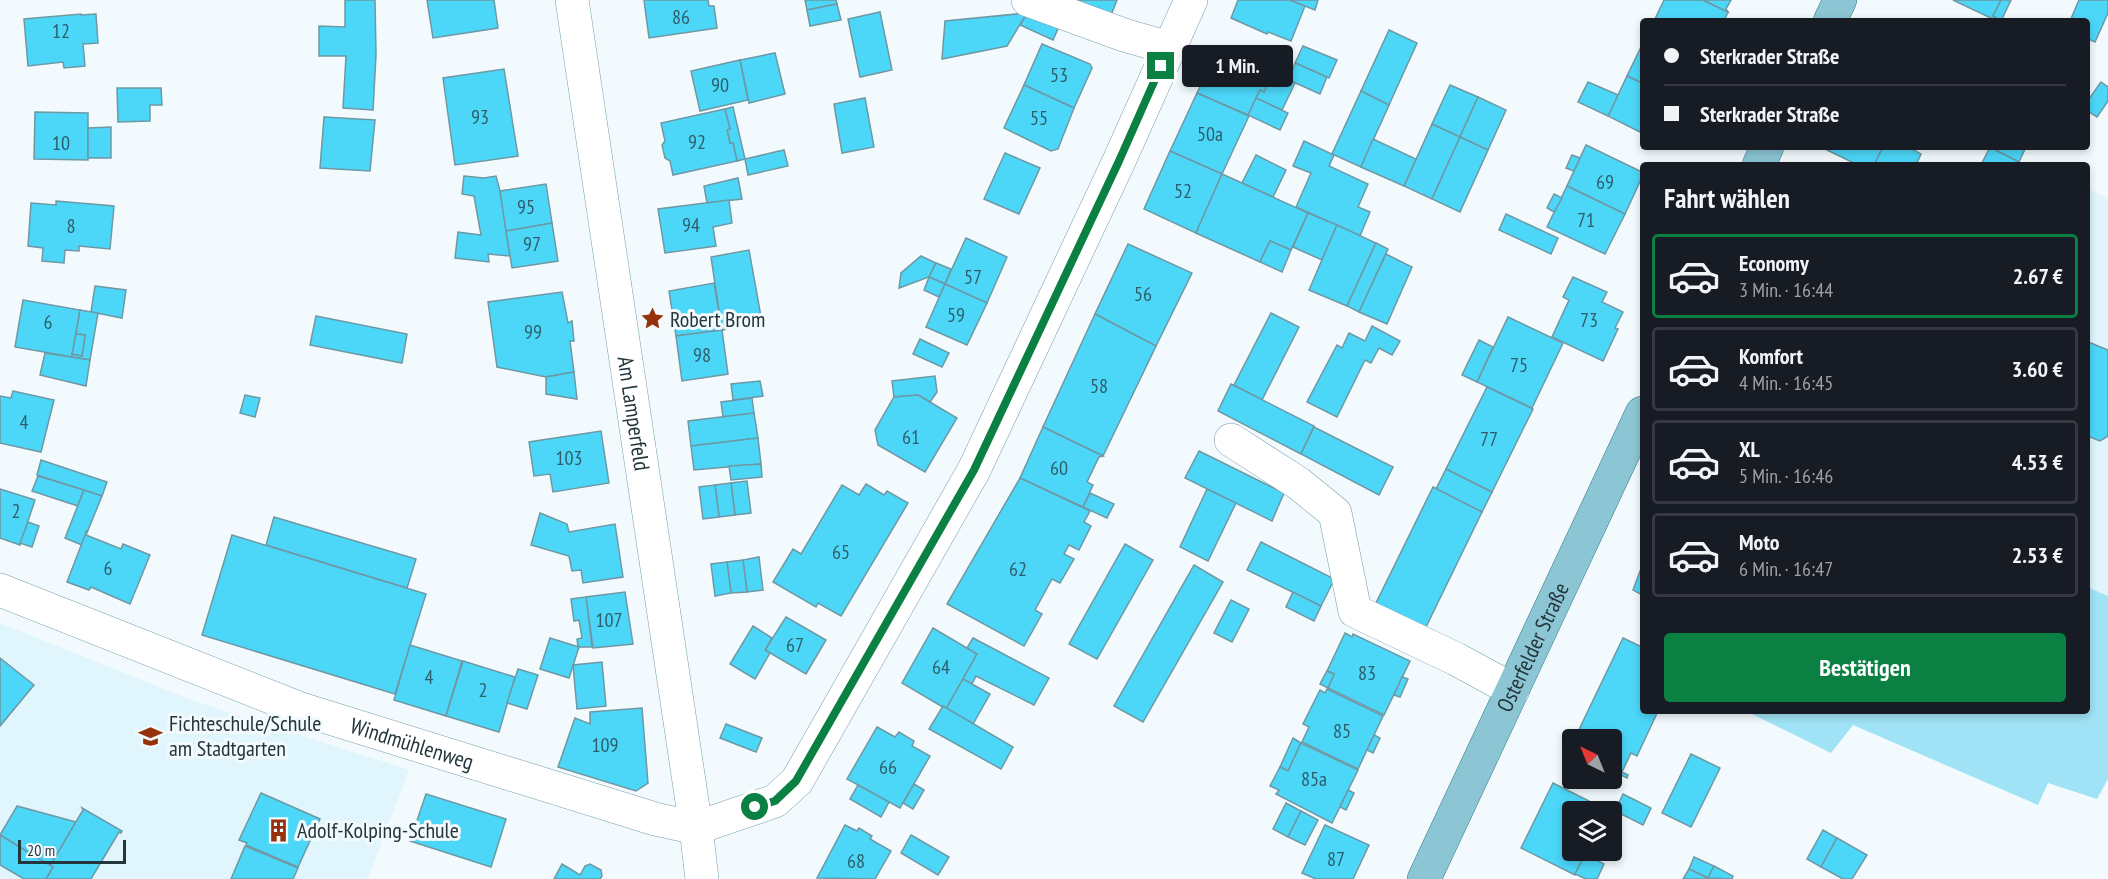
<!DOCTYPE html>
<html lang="de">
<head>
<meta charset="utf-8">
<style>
  body { margin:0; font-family:"PT Sans Narrow",sans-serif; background:#242831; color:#f1f3f6; height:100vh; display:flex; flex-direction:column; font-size:22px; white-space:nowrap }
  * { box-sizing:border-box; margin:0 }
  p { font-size:20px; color:#9ea1a6 }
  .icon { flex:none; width:33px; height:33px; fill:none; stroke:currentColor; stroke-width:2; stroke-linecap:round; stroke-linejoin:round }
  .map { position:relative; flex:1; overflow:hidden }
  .side { position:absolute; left:1640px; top:162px; width:450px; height:552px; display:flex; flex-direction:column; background:#171b24; border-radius:6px; box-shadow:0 3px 9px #0003 }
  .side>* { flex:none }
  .guide { position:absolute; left:1640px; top:18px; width:450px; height:132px; border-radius:6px; box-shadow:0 3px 9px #0003; display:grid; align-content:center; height:132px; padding:0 24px; background:#171b24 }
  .needle { width:39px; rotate:317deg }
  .tools { position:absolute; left:1562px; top:729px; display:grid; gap:12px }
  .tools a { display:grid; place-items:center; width:60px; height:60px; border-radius:6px; background:#171b24; box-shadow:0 3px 9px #0003; font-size:30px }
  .scale { position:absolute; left:18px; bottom:15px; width:108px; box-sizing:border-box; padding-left:6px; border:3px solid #24363b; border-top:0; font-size:16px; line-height:21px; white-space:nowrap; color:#24363b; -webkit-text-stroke:4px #f2fafd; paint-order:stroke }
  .end { position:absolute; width:27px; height:27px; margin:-14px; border:8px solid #0b8043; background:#fff; box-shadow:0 0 0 3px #fff }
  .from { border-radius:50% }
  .bubble { position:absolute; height:42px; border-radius:6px; background:#171b24; box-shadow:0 3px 9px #0003; font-size:20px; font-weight:700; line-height:42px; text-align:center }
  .guide b { display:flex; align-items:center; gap:21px; height:57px; font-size:22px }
  .guide b+b { border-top:2px solid #363941 }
  .guide i { width:15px; height:15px; background:#f1f3f6 }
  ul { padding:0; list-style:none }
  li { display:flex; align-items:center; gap:18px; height:84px; margin:0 12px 9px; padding:0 12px; border:3px solid #363941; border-radius:6px }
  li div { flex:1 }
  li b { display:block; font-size:22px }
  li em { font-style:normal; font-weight:700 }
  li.active { border-color:#0b8043 }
  li>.icon { width:54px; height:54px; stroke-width:1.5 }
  h2 { padding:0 24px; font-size:27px; line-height:72px }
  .action { display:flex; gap:12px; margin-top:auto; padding:12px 24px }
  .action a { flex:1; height:69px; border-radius:6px; background:#0b8043; color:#fff; font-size:24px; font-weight:700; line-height:69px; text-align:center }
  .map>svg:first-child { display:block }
  .built { fill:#e0f5fc }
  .green { fill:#a0e3f7 }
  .building { fill:#4cd7f9; stroke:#6e98a4; stroke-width:1.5 }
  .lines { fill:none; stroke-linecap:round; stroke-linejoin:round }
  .minor-casing { stroke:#759fac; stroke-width:34 }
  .major-casing { stroke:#367a8c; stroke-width:34 }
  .minor { stroke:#fff; stroke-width:33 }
  .major { stroke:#8cc5d4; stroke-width:33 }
  .route { stroke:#0b8043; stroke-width:8 }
  .labels { text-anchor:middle; stroke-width:6; stroke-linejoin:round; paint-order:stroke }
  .number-label { font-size:20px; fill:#2e5e6a }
  .poi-label { font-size:22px; fill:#24363b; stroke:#f2fafd; text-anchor:start }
  .street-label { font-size:22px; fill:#24363b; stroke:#f2fafd }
</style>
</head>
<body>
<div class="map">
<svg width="2108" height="879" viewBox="0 0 2108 879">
  <rect width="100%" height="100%" fill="#f2fafd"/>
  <g class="built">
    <polygon points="2086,188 2108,198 2108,596 2087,587"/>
    <polygon points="0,623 194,701 409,770 368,879 0,879"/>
  </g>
  <polygon class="green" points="2087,587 2108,596 2108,779 2097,799 2048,783 2038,805 1853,725 1831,753 1750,713 1751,711 2086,711"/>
  <g class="building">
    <polygon points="345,0 375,0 376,55 373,110 343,108 346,56 319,56 319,26 345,27"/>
    <polygon points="427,0 494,0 498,28 433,38"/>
    <polygon points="644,0 708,0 709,6 714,6 717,28 649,38"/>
    <polygon points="805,0 836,0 837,4 807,10"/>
    <polygon points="1053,0 1117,0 1109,20"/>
    <polygon points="1238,0 1290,0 1305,6 1291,41 1268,32 1267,34 1231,18"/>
    <polygon points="1290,0 1318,0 1315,10"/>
    <polygon points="1664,0 1703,0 1728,12 1724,21 1654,21"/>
    <polygon points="1703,0 1731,0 1726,9 1728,12"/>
    <polygon points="1953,0 2001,0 1993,16 2001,21 1997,21"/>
    <polygon points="2001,0 2011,0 2001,21 1993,16"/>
    <polygon points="2079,0 2108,0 2108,13 2095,42 2086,38 2086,21 2070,21"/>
    <polygon points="837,4 841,20 810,26 807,10"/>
    <polygon points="880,12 892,70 860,77 848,19"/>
    <polygon points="1027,13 1061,22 1053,40 1020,25"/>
    <polygon points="1027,13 1007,46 942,59 945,21"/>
    <polygon points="81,14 81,15 96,14 98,43 83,44 85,66 64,68 63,62 28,66 24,19"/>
    <polygon points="1389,30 1417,43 1389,105 1361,91"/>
    <polygon points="1042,44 1090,64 1092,68 1074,108 1024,85"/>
    <polygon points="1642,45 1642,83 1627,76"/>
    <polygon points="1303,46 1337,60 1329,78 1295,63"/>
    <polygon points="1217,51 1272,75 1264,92 1260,90 1248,115 1197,93"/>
    <polygon points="775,53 785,94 749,103 740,60"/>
    <polygon points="740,60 748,100 700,111 691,71"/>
    <polygon points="1295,63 1327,77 1320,94 1289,80"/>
    <polygon points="504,69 518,156 455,165 443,78"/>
    <polygon points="1276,73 1289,78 1289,80 1295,83 1282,110 1256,98 1260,90 1264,92 1272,75"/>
    <polygon points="1627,76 1642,83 1642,133 1608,116"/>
    <polygon points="1588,82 1618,95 1608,116 1578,102"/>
    <polygon points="2101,82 2108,87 2108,101 2097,117 2086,110 2086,103"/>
    <polygon points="1024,85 1074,108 1058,149 1051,151 1004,128"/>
    <polygon points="1450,85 1478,97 1460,137 1432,124"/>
    <polygon points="117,88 161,88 162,105 150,105 150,121 118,122"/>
    <polygon points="1361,91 1389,105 1361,167 1332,154"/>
    <polygon points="1197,93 1249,116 1222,174 1170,151"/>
    <polygon points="1478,97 1506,110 1488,150 1460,137"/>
    <polygon points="865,98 874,147 842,153 834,104"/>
    <polygon points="1256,98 1288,113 1280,130 1248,115"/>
    <polygon points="733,107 745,159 737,161 733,143 730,143 727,130 730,129 725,109"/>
    <polygon points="725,109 730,129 727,130 730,143 733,143 737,161 673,175 670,161 665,158 662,145 665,141 661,123"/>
    <polygon points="35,112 88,113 88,160 34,159"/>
    <polygon points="324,117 375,120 370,171 320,168"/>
    <polygon points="1432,124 1460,137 1432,199 1404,186"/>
    <polygon points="111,127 111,158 88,158 88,128"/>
    <polygon points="1460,137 1488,150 1460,212 1432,199"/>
    <polygon points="1373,139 1416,159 1404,186 1361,167"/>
    <polygon points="1304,141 1334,155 1329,166 1368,184 1358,207 1370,212 1360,236 1296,207 1311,173 1293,166"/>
    <polygon points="1586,145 1642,172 1642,177 1625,214 1567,186"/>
    <polygon points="1828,147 1883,147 1874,165 1858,165 1827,150"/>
    <polygon points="1883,147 1913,147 1912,149 1921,154 1916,165 1874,165"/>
    <polygon points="1990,147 2019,162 2017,165 1986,165 1982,163"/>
    <polygon points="1990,147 2026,147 2019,162"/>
    <polygon points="784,150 788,166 748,175 745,159"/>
    <polygon points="1170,151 1222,174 1196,233 1144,209"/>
    <polygon points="1005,153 1040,168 1019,214 984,199"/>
    <polygon points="1256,155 1286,170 1273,197 1242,183"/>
    <polygon points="1572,155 1580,158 1574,171 1566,168"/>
    <polygon points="1222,174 1308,213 1291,250 1270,241 1260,262 1196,233"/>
    <polygon points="464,176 484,178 496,176 500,191 510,256 488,254 489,262 455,258 458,232 481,235 474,196 462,194"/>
    <polygon points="738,178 742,199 707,203 704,186"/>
    <polygon points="546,184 552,223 506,231 500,191"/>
    <polygon points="1567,186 1625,214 1605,254 1547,227"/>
    <polygon points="1554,194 1562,198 1554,212 1547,208"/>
    <polygon points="729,200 732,223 713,227 716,246 665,253 658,209"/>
    <polygon points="56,201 114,206 110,249 79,246 79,251 65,250 64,263 42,261 43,248 28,246 31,203 56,205"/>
    <polygon points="1308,213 1337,225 1322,260 1293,247"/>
    <polygon points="1506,214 1558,238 1551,254 1499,230"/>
    <polygon points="552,223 558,261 512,268 506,231"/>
    <polygon points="1337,225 1376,243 1347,306 1309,290"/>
    <polygon points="966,238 1007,257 987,303 945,284"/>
    <polygon points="1270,241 1291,250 1282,272 1260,262"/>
    <polygon points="1376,243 1388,249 1359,312 1347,306"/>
    <polygon points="1128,244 1192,273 1156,346 1095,314"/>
    <polygon points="749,250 762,322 722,330 711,257"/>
    <polygon points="1386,254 1412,267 1387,324 1359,312"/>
    <polygon points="921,256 936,263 929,277 899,288 901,273"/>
    <polygon points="936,263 951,269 945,284 929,277"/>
    <polygon points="929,277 945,284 939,297 924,290"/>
    <polygon points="1573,277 1607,292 1602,302 1623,312 1615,328 1618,329 1603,361 1552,337 1569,300 1563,297"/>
    <polygon points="714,283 722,330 676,336 669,291"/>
    <polygon points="945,284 987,303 967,345 926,327"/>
    <polygon points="95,286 126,290 122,318 91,312"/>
    <polygon points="562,292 568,323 572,321 574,341 570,341 574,372 546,377 497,367 488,302"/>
    <polygon points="23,300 80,310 72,357 15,347"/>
    <polygon points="80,310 98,313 90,360 72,357 72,354 82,356 85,335 76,334"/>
    <polygon points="1271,313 1299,327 1262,400 1234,385"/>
    <polygon points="1095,314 1156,346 1103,456 1043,427"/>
    <polygon points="316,316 407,334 402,363 310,345"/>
    <polygon points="1508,317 1563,343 1532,408 1477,382"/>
    <polygon points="1372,326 1400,341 1392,355 1379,348 1371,363 1365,360 1337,417 1307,402 1337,345 1342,348 1349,333 1365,341"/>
    <polygon points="722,330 728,374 682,381 676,336"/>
    <polygon points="76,334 85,335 82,356 72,354"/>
    <polygon points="920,339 949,353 942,367 913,354"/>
    <polygon points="1479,340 1493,347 1477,382 1462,375"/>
    <polygon points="2086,341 2108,350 2108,436 2100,441 2090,437 2086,440"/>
    <polygon points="45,353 90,360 86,386 40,375"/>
    <polygon points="574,372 577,399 546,394 546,377"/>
    <polygon points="935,376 937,392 930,402 918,395 894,397 892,381"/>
    <polygon points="760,381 763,396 733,400 731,384"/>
    <polygon points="1231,384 1314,426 1301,454 1218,411"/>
    <polygon points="1487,387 1533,409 1492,492 1446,469"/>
    <polygon points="13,391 54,400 41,452 0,443 0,396 11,398"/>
    <polygon points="245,395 260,398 255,417 240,413"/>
    <polygon points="918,395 957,418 925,472 878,445 875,430 894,397"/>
    <polygon points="752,398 754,413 723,417 721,402"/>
    <polygon points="754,413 758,438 691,446 688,421"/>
    <polygon points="1043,427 1103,456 1099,457 1087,482 1093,485 1083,507 1020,478"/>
    <polygon points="1314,427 1393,467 1379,495 1301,454"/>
    <polygon points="601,431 609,483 553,492 550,474 534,476 529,442"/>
    <polygon points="758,438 761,464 694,470 691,446"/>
    <polygon points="1199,451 1284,493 1272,521 1185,478"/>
    <polygon points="41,460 107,482 102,496 37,475"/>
    <polygon points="761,464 762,477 731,480 729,466"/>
    <polygon points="1446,469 1492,492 1482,512 1436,489"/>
    <polygon points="38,476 84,490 78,506 32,491"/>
    <polygon points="1020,478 1090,511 1084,522 1091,526 1079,550 1069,545 1064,554 1074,559 1060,583 1052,579 1035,610 1042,614 1024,646 947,604"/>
    <polygon points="747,481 751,513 735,515 731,483"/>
    <polygon points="731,483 735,515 719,517 715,485"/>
    <polygon points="866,484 884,495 887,491 908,503 841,616 818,603 816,607 773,582 793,549 801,554 842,485 859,495"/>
    <polygon points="715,485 719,517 703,519 699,487"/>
    <polygon points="1433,487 1482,512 1425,629 1375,605"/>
    <polygon points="0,489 35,500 20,545 0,538"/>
    <polygon points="1207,489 1236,503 1208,561 1180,547"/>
    <polygon points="84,490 102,496 82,545 65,538"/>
    <polygon points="1090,493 1114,504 1107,518 1083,507"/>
    <polygon points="540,513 567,524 569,532 615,524 623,577 583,583 581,570 572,571 569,556 531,545"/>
    <polygon points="274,517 416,559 407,588 266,545"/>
    <polygon points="28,522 39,526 32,547 20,543"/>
    <polygon points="87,530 86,535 121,549 123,544 150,555 130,604 91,587 89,590 67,582"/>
    <polygon points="232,535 426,594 395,694 202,635"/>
    <polygon points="1261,542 1332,578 1335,578 1321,606 1247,570"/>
    <polygon points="1125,544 1153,560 1097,659 1069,644"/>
    <polygon points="759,557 763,590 747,592 743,560"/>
    <polygon points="743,560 747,592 731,593 727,562"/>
    <polygon points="727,562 731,593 715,596 711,564"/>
    <polygon points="1194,565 1223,582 1143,722 1114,706"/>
    <polygon points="1642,566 1642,595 1633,590"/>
    <polygon points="625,592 633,644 593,648 586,597"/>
    <polygon points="1293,592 1321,606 1314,621 1286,607"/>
    <polygon points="586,597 592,647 578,647 577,639 582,638 579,620 574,621 571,599"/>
    <polygon points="1231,600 1249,609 1232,642 1214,633"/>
    <polygon points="786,617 826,640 806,674 765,650"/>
    <polygon points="753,626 772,638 765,650 770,653 755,679 730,664"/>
    <polygon points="933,628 977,654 946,709 902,683"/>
    <polygon points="1345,633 1352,637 1353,634 1410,661 1384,715 1328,688 1334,674 1327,671"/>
    <polygon points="550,638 579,647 569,678 540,669"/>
    <polygon points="973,638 1049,678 1034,705 976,676 972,684 963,679 977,654 967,648"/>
    <polygon points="1623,638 1642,647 1642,711 1658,711 1637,756 1631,753 1622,772 1628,775 1627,778 1611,770 1611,740 1574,740"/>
    <polygon points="410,645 462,661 446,716 394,700"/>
    <polygon points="0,658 34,685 0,726"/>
    <polygon points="463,661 515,677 499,732 446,716"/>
    <polygon points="602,662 606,706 577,709 573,665"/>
    <polygon points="518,669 538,675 527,709 507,703"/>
    <polygon points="1327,671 1334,674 1328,688 1320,684"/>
    <polygon points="1402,677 1408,679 1400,697 1394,695"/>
    <polygon points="963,679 990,694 973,724 946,709"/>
    <polygon points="1327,689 1383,716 1358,769 1302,742 1309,727 1303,724 1320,690 1325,693"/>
    <polygon points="943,706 1013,747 1001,769 929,729"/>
    <polygon points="642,708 648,783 636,791 558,767 575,718 590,724 590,712"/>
    <polygon points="726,724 762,738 756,752 720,738"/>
    <polygon points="877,727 895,737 899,732 914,741 912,746 930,756 900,808 847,779"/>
    <polygon points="1374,735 1380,738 1373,753 1367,750"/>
    <polygon points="1293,738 1301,743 1288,771 1280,767"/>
    <polygon points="1301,743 1358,770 1332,823 1276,794 1279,790 1270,786 1280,767 1288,771"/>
    <polygon points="1691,754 1720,768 1691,827 1662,813"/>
    <polygon points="1553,783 1607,810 1572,812 1572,850 1587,850 1575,875 1521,848"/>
    <polygon points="914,784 924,790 913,809 903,803"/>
    <polygon points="858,785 889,802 881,817 850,799"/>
    <polygon points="1348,790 1354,793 1346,810 1340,807"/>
    <polygon points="261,793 320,819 298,867 246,845 247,843 239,840"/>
    <polygon points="426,794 506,819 491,867 410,841"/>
    <polygon points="1623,794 1651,808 1643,825 1615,811"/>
    <polygon points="1286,803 1301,811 1288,837 1273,829"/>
    <polygon points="17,806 76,822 50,866 0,835"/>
    <polygon points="82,808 122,831 121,833 119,832 91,879 46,879 53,867 50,866 83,810"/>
    <polygon points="1301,811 1318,820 1305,845 1288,837"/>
    <polygon points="845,825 857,831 859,828 872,836 870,839 891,851 875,879 817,878"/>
    <polygon points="1325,825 1369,845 1353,879 1316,879 1302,873"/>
    <polygon points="1823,830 1837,838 1821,867 1807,859"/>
    <polygon points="0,835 53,867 46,879 24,879 0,865"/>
    <polygon points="911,835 949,857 938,875 901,853"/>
    <polygon points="1837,838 1867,855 1852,879 1843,879 1821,867"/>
    <polygon points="245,846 298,868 293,879 231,879"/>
    <polygon points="1585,854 1604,864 1597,879 1586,879 1575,874"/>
    <polygon points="1694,857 1714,866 1708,878 1689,869"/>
    <polygon points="562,864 580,875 585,866 590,864 601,870 602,876 600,879 554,879"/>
    <polygon points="1714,866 1733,876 1732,879 1708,878"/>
    <polygon points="1689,869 1708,878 1710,879 1683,879"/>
  </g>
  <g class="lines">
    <defs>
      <g id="minor">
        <path id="s1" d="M572,0L696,828L702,879"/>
        <polyline points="1028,0 1124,35 1169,48"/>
        <polyline points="1231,440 1298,483 1335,513 1355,611 1456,659 1513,690"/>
        <path id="s2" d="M0,590L301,709L655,819L696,828"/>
        <polyline points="696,828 775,801 797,781 974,470 1119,161 1191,0"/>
      </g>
      <g id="major">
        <polyline points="1830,21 1840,0"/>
        <polyline points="1759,165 1767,147"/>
        <path id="s3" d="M1424,879L1642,413"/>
      </g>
    </defs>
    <use href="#minor" class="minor-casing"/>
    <use href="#major" class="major-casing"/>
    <use href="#minor" class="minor"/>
    <use href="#major" class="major"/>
  </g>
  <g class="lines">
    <polyline class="route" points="755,807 775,801 796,781 974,470 1119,161 1161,66"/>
  </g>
  <defs>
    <symbol id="sight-bare" viewBox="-9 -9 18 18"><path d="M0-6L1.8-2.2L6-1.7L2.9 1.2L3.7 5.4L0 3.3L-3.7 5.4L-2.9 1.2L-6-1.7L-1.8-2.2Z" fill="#97310b" stroke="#f2fafd" stroke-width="2.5" paint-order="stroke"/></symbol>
    <symbol id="school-bare" viewBox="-9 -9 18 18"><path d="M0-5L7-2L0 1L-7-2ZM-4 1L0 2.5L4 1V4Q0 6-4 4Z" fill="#97310b" stroke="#f2fafd" stroke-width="2.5" paint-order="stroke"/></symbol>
    <symbol id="building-bare" viewBox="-9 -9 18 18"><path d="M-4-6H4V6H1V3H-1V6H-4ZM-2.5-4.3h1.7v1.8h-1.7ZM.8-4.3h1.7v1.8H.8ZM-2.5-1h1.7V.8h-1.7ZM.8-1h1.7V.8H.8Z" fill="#97310b" stroke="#f2fafd" stroke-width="2.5" paint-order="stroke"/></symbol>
  </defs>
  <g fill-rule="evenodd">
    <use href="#sight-bare" x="636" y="302" width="33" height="33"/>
    <use href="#school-bare" x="134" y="720" width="33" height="33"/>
    <use href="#building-bare" x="262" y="814" width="33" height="33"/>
  </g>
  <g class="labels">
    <g class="number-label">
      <text x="681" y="24">86</text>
      <text x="61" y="38">12</text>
      <text x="1059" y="82">53</text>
      <text x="720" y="92">90</text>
      <text x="480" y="124">93</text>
      <text x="1039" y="125">55</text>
      <text x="1210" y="141">50a</text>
      <text x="697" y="149">92</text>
      <text x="61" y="150">10</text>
      <text x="1605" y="189">69</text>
      <text x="1183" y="198">52</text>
      <text x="526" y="214">95</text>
      <text x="1586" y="227">71</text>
      <text x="691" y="232">94</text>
      <text x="71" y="233">8</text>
      <text x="532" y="251">97</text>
      <text x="973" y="284">57</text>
      <text x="1143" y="301">56</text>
      <text x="956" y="322">59</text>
      <text x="1589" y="327">73</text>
      <text x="48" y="329">6</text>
      <text x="533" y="339">99</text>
      <text x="702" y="362">98</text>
      <text x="1519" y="372">75</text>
      <text x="1099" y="393">58</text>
      <text x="24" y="429">4</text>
      <text x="911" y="444">61</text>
      <text x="1489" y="446">77</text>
      <text x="569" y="465">103</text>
      <text x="1059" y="475">60</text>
      <text x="16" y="518">2</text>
      <text x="841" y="559">65</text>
      <text x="108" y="575">6</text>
      <text x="1018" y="576">62</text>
      <text x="609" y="627">107</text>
      <text x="795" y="652">67</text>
      <text x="941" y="674">64</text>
      <text x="1367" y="680">83</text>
      <text x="429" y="684">4</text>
      <text x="483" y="697">2</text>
      <text x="1342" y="738">85</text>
      <text x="605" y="752">109</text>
      <text x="888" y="774">66</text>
      <text x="1314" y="786">85a</text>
      <text x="1336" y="866">87</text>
      <text x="856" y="868">68</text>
    </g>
    <g class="poi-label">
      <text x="670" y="327">Robert Brom</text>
      <text x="169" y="731">Fichteschule/Schule<tspan x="169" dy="25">am Stadtgarten</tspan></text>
      <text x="297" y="838">Adolf-Kolping-Schule</text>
    </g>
    <g class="street-label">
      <text dy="8" stroke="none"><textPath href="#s1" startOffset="418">Am Lamperfeld</textPath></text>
      <text dy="8" stroke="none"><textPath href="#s3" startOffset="256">Osterfelder Straße</textPath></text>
      <text dy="8" stroke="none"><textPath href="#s2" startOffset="440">Windmühlenweg</textPath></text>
    </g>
  </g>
</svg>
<div class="tools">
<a><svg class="needle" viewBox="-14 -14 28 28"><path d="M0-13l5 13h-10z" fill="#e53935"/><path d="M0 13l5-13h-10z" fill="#9ea1a6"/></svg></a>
<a><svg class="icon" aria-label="layers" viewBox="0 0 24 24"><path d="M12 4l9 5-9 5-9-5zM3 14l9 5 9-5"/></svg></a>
</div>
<div class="scale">20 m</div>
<i class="end from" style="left:755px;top:807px"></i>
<i class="end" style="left:1161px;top:66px"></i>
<div class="bubble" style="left:1182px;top:45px;width:111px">1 Min.</div>
<div class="guide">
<b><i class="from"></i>Sterkrader Straße</b>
<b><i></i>Sterkrader Straße</b>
</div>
<section class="side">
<h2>Fahrt wählen</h2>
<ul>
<li class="active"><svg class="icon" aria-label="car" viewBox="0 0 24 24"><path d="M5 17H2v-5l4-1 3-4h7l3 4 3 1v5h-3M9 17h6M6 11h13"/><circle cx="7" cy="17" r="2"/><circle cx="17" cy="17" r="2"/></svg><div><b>Economy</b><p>3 Min. · 16:44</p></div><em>2.67 €</em></li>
<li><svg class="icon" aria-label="car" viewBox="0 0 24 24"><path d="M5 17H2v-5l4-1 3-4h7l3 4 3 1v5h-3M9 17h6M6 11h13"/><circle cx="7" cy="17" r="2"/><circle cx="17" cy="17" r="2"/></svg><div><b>Komfort</b><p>4 Min. · 16:45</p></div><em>3.60 €</em></li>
<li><svg class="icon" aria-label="car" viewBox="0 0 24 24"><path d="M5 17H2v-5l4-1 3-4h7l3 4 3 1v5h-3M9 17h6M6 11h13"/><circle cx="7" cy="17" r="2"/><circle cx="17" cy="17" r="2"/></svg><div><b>XL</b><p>5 Min. · 16:46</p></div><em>4.53 €</em></li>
<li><svg class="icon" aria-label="car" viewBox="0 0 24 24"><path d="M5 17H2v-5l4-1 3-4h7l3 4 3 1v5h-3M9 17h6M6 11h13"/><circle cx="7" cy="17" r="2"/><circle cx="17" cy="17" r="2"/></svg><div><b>Moto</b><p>6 Min. · 16:47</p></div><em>2.53 €</em></li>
</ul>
<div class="action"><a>Bestätigen</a></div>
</section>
</div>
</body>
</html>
